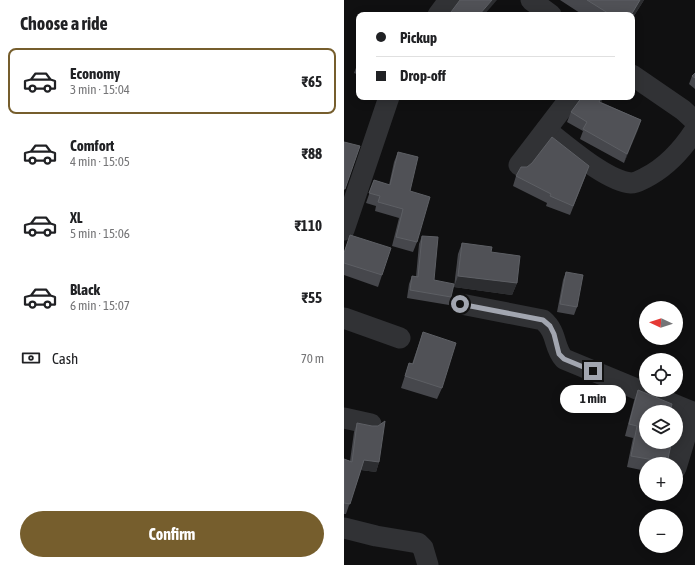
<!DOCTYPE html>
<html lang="en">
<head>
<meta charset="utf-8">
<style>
  body { margin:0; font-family:"Asap Condensed",sans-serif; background:#f6f6f6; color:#202124; height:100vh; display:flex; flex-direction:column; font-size:15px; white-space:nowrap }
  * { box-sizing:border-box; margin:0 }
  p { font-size:13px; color:#757577 }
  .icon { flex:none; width:22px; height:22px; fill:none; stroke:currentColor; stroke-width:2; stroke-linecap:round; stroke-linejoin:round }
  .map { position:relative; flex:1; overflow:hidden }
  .details { display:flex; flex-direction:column; background:#fff; width:344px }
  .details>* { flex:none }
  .top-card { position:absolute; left:12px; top:12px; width:279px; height:88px; border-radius:8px; box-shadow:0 2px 10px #0003; display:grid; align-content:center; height:88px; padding:0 20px; background:#fff }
  .needle { width:26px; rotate:274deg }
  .tools { position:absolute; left:295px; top:301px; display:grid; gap:8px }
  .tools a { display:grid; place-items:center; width:44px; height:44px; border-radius:50%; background:#fff; box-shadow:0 2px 10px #0003; font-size:20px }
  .end { position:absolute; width:18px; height:18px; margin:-9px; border:5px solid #a2a6b0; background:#111; box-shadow:0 0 0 2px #111 }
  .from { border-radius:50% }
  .bubble { position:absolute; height:28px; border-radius:14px; background:#fff; box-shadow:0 2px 10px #0003; font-size:13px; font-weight:700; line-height:28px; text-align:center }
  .top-card b { display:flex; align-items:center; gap:14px; height:38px; font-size:15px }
  .top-card b+b { border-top:1px solid #e0e0e0 }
  .top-card i { width:10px; height:10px; background:#202124 }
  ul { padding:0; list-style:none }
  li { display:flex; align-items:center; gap:12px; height:66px; margin:0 8px 6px; padding:0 12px; border:2px solid transparent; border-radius:8px }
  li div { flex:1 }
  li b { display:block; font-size:15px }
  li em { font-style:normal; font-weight:700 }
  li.on { border-color:#765e2d }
  li>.icon { width:36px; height:36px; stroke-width:1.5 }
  h2 { padding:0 20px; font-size:18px; line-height:48px }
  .pay { display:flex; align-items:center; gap:10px; height:44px; padding:0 20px; font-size:15px }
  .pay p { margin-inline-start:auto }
  .cta { display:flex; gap:8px; margin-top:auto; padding:8px 20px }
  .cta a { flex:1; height:46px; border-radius:24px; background:#765e2d; color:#fff; font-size:16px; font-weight:700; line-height:46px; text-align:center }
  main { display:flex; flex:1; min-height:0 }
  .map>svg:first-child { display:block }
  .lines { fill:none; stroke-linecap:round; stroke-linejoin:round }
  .minor { stroke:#313235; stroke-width:21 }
  .wall { fill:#46474c }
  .shaded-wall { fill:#2c2d30 }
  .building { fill:#505156; stroke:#5d5f64 }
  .route { stroke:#a2a6b0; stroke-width:5 }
</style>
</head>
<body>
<main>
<section class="details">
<h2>Choose a ride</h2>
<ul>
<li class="on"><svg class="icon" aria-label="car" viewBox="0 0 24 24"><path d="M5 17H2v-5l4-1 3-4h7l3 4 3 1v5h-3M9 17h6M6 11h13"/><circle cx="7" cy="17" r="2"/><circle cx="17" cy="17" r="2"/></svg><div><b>Economy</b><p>3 min · 15:04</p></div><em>₹65</em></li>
<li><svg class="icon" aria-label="car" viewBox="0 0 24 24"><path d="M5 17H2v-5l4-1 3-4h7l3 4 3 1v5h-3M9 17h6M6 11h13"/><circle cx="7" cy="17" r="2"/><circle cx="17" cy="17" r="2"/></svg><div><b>Comfort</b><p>4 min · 15:05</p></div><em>₹88</em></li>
<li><svg class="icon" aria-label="car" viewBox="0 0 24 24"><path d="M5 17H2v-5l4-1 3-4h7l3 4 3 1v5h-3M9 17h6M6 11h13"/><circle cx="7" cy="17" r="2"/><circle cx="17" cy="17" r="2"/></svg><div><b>XL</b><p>5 min · 15:06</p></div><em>₹110</em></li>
<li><svg class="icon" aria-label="car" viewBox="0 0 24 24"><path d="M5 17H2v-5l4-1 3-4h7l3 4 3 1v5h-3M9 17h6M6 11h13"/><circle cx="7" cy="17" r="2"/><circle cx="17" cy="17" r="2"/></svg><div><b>Black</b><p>6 min · 15:07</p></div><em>₹55</em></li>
</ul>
<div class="pay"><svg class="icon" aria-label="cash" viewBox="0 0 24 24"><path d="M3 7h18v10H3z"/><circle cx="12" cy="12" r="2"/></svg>Cash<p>70 m</p></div>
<div class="cta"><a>Confirm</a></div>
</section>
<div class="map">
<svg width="351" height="565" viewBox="0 0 351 565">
  <rect width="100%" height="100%" fill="#101011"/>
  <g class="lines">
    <g class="minor">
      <polyline points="187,0 207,15"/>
      <polyline points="94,15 105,0"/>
      <polyline points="288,75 339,110 351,121"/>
      <path d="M202,130C222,145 262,181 287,183C292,183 297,180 301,178C323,167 338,150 351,130"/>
      <polyline points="175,165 227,97"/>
      <polyline points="0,230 45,97"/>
      <path d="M117,304L199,320C214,333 209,347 220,359L351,413"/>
      <polyline points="0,318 56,338"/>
      <polyline points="0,418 27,424"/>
      <polyline points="332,468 349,412"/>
      <polyline points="0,528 32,536 74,543 79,548 84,565"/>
    </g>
  </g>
  <g class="wall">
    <polygon points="216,0 300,0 288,19 288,15 239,15"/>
    <polygon points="15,60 15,75 10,73"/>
    <polygon points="351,73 351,89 345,84 348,76"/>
    <polygon points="238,97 260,97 257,102 297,120 280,163 236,139 239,131 223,122 227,112"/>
    <polygon points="54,152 66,191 73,242 69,252 48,246 55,218 31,211 32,206 22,203 30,180 45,185 50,162"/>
    <polygon points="242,175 226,215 202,206 203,203 169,186 172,176"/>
    <polygon points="6,235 38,275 34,287 0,275 0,252"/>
    <polygon points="78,236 90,280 107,297 105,305 63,298 65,284 68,276 72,277 75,244"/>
    <polygon points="118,243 147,252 173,283 168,295 110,287 114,254"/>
    <polygon points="222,272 233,307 230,315 213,312 219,280"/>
    <polygon points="79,332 98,388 93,399 57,388 65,363 68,364"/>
    <polygon points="294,390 302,412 325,454 324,459 327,463 326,464 302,464 302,471 283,467 289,438 281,436 290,401"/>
    <polygon points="13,423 35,462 32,472 17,470 2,514 0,514 0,459 6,461 10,432"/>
  </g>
  <g class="shaded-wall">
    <polygon points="148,0 153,0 140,15 135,15"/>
    <polygon points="296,0 300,0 288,19 288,15 287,15"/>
    <polygon points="258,97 260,97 252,111 255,102"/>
    <polygon points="297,120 294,130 280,163 283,154"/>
    <polygon points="114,276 173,283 168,295 110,287"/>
    <polygon points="20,460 35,462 32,472 17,470"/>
  </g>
  <g class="building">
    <polygon points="116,0 148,0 135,15 104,15 107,12"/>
    <polygon points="243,0 296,0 287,15 267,15"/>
    <polygon points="351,73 351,78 348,76"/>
    <polygon points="238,97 258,97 255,102 297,120 283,154 239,129 243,122 227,112"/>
    <polygon points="208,137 245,166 229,206 206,196 207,194 172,176 177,167 183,167 188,163"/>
    <polygon points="0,142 16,146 1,189 0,189"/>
    <polygon points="54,152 74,157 66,191 86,197 73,242 52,237 59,209 34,202 36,196 25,193 30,180 46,185"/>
    <polygon points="6,235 47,248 38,275 0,263 0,253"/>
    <polygon points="78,236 94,237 90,280 110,284 107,297 66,290 68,276 74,277"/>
    <polygon points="118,243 148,247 147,252 176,256 173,283 114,276"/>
    <polygon points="222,272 239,275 233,307 216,304"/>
    <polygon points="79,332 112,343 98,388 61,376 65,363 69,364"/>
    <polygon points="294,390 328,404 326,412 302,412 302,442 328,442 325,454 324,459 327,463 287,456 293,426 285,424"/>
    <polygon points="41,421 35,462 20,460 6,504 0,503 0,459 8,462 13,423 28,426 34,426"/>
  </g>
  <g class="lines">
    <polyline class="route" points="116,304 199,320 206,326 210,334 215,354 220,359 249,371"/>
  </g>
</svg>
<div class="tools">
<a><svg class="needle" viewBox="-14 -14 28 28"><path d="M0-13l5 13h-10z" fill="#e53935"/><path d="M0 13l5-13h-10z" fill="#757577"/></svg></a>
<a><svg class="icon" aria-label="locate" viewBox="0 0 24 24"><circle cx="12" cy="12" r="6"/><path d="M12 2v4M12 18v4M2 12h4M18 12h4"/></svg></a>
<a><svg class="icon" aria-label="layers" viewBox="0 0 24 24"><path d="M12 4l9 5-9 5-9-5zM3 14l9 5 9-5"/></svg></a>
<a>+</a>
<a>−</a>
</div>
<i class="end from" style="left:116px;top:304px"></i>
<i class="end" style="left:249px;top:371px"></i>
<div class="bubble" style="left:216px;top:385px;width:66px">1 min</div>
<div class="top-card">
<b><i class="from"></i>Pickup</b>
<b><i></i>Drop-off</b>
</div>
</div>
</main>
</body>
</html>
